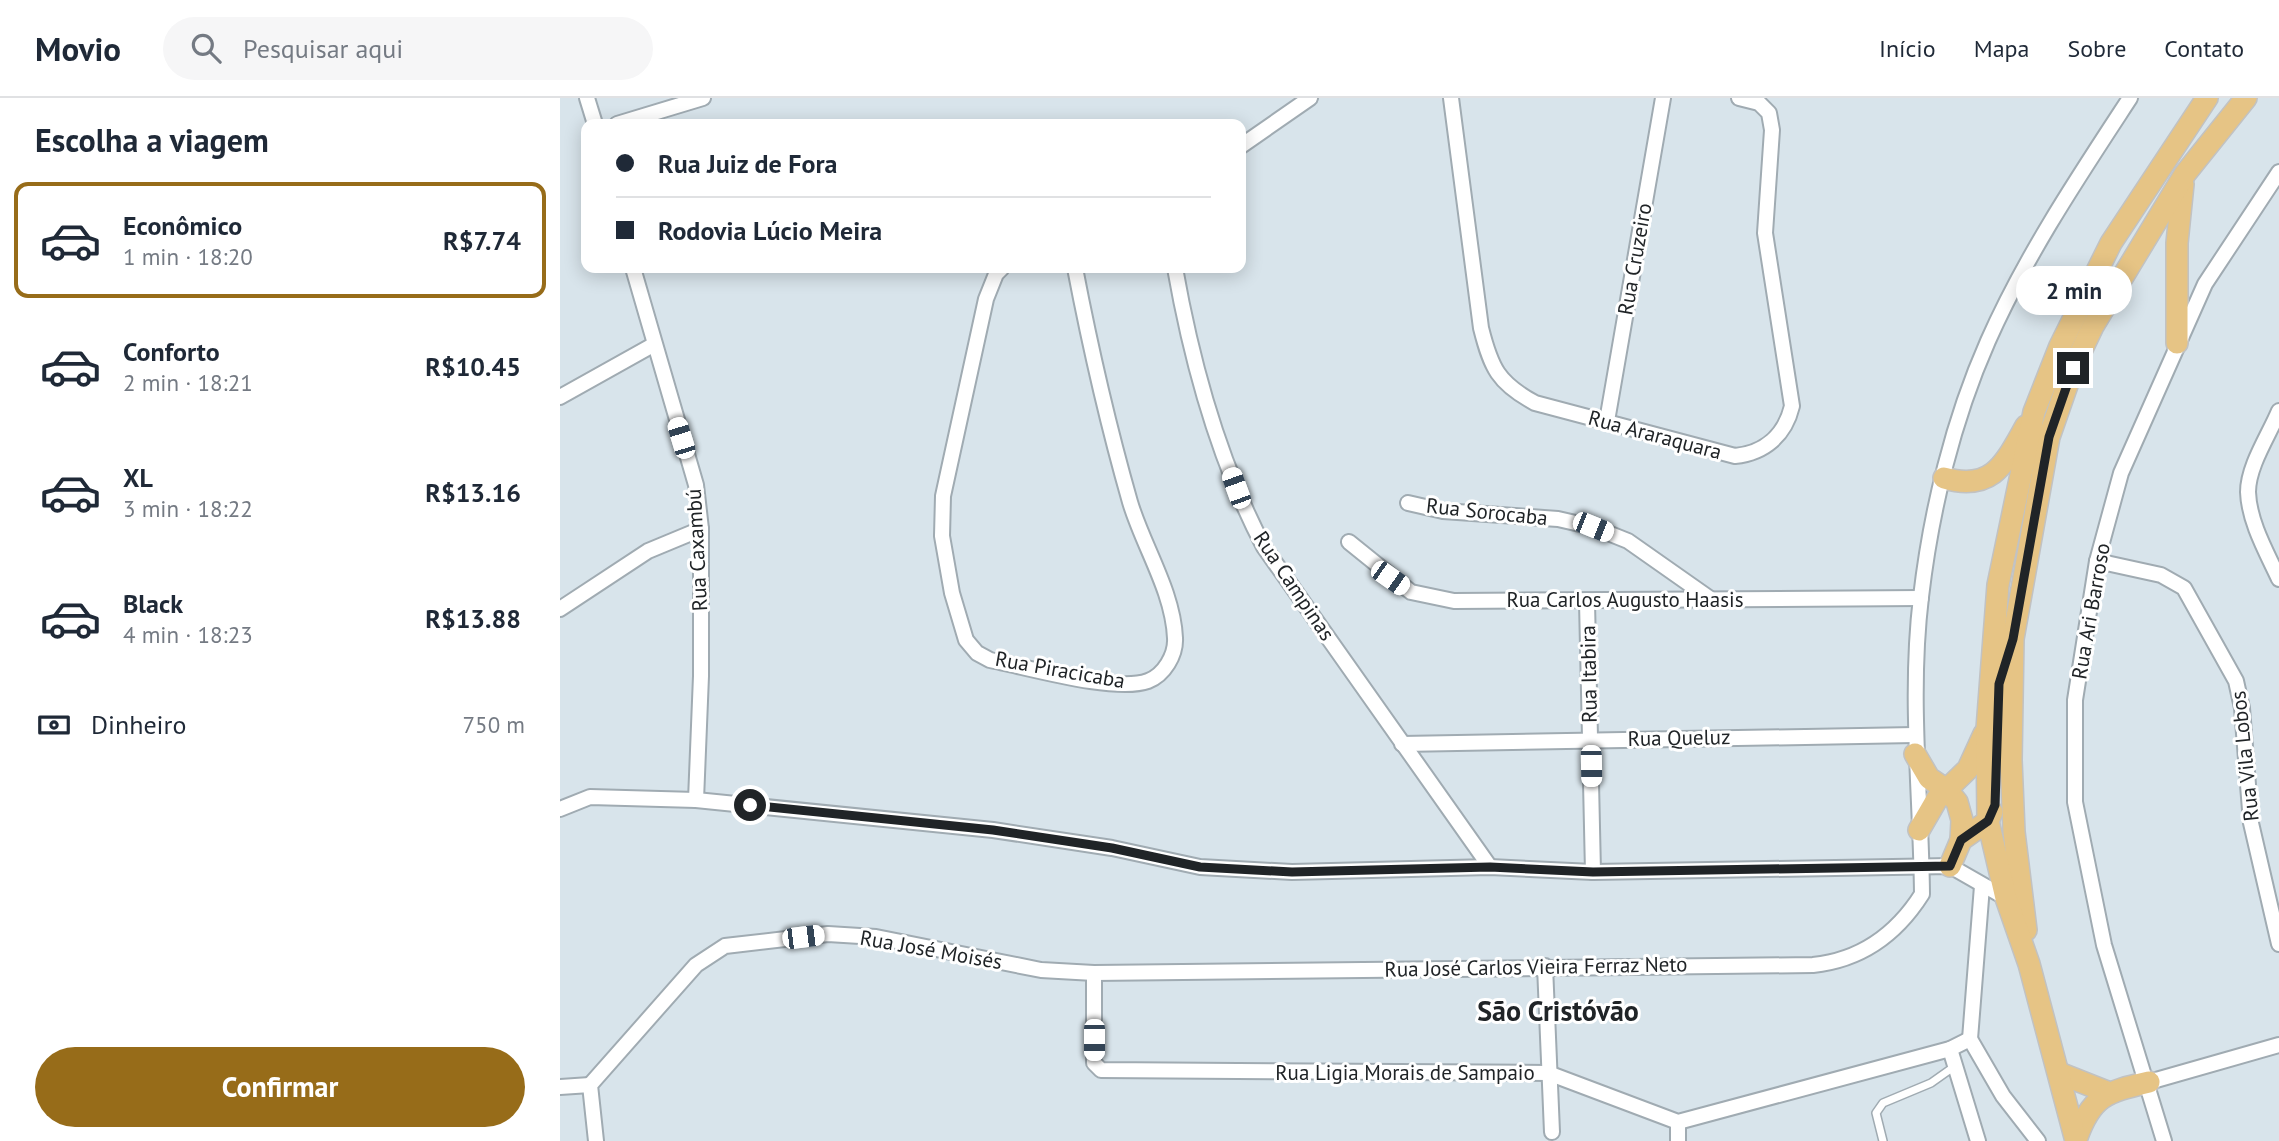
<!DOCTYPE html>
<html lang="pt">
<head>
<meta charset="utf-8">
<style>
  body { margin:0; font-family:"PT Sans",sans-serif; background:#f6f6f7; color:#1f2937; height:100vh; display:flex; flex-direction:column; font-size:26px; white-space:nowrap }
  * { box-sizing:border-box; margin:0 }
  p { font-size:23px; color:#747a83 }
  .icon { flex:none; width:38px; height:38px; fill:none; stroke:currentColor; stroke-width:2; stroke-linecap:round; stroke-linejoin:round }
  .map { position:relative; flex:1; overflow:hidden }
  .side { display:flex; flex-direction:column; background:#fff; width:560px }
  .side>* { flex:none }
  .banner { position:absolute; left:21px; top:21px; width:665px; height:154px; border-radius:14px; box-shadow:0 4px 18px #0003; display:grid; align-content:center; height:154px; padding:0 35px; background:#fff }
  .end { position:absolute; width:32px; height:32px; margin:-16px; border:9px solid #202427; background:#fff; box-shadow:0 0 0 4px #fff }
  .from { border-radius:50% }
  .bubble { position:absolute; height:49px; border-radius:24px; background:#fff; box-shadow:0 4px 18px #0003; font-size:23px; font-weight:700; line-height:49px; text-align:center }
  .car { position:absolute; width:21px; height:42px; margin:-21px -10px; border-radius:9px; box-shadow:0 0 5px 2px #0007; background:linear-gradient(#fff 24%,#345 0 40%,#fff 0 76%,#345 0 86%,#fff 0) }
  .banner b { display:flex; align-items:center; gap:24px; height:66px; font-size:26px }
  .banner b+b { border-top:2px solid #e0e1e3 }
  .banner i { width:18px; height:18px; background:#1f2937 }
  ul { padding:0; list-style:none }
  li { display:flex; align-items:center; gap:21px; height:116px; margin:0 14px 10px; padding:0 21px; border:4px solid transparent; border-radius:14px }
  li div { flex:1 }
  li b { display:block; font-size:26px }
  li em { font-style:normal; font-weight:700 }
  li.on { border-color:#976c19 }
  li>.icon { width:63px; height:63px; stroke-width:1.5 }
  h2 { padding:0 35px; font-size:32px; line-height:84px }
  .pay { display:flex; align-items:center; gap:18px; height:77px; padding:0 35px; font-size:26px }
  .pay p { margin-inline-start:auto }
  .button { display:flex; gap:14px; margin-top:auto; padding:14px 35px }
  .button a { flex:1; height:80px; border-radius:42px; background:#976c19; color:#fff; font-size:28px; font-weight:700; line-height:80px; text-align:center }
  header { display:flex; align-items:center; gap:42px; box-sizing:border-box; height:98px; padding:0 35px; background:#fff; border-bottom:2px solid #e0e1e3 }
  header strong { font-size:33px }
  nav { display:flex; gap:38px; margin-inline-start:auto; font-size:24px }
  .search { width:490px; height:63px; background:#f6f6f7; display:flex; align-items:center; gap:18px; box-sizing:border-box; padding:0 24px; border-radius:38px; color:#747a83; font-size:26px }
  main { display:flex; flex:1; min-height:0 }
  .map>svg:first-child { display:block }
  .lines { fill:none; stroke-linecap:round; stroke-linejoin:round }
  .service-casing { stroke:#a0abb2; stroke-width:10 }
  .minor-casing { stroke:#a0abb2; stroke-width:18 }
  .primary-casing { stroke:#c1c2c3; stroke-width:24 }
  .service { stroke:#fff; stroke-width:7 }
  .minor { stroke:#fff; stroke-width:14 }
  .primary { stroke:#e6c485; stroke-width:21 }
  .route { stroke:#202427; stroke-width:9 }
  .labels { text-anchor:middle; stroke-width:6; stroke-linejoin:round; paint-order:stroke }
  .street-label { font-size:21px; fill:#202427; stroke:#fff }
  .district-label { font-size:28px; font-weight:bold; fill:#202427; stroke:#fff }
</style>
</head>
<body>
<header>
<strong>Movio</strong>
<div class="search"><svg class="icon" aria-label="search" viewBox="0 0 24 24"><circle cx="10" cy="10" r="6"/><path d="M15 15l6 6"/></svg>Pesquisar aqui</div>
<nav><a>Início</a><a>Mapa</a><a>Sobre</a><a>Contato</a></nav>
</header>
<main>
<section class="side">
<h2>Escolha a viagem</h2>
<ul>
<li class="on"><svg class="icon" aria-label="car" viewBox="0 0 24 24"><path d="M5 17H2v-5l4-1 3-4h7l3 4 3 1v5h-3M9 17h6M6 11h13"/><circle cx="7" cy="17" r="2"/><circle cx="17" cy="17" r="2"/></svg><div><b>Econômico</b><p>1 min · 18:20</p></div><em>R$7.74</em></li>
<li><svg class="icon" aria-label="car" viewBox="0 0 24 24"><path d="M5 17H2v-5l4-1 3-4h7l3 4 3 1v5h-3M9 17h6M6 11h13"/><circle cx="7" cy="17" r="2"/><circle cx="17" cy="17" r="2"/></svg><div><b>Conforto</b><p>2 min · 18:21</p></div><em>R$10.45</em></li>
<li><svg class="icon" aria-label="car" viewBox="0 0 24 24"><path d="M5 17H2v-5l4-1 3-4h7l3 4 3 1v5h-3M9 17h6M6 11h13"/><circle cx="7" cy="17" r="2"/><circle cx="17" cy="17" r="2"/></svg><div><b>XL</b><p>3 min · 18:22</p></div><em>R$13.16</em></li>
<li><svg class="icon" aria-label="car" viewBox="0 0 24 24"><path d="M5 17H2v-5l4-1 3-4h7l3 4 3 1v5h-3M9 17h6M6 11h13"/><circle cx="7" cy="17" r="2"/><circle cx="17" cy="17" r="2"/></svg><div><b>Black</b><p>4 min · 18:23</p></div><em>R$13.88</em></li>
</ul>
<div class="pay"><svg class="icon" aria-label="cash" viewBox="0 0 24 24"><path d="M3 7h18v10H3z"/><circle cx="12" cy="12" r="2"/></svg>Dinheiro<p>750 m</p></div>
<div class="button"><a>Confirmar</a></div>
</section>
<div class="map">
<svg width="1719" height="1043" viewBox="0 0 1719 1043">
  <rect width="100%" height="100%" fill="#d8e4eb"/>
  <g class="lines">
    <defs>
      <polyline id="service" points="1323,1043 1316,1015 1323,1005 1371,985 1395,968"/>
      <g id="minor">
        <polyline points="27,0 35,26"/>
        <path d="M891,0L921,230C931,270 938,285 975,305L1175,358C1205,355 1225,337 1232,308L1205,135L1212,32L1209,15L1199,5L1179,0"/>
        <polyline points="57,26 143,0"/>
        <polyline points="681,48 750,0"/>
        <polyline points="73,170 136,387 141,431 141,578 136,702"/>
        <path d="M442,170L436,176L426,201L383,398L382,438L392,495L406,542L417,555L430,562C467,569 555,595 588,583C604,577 616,557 615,540C613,493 583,448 570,404C548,327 530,248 515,170"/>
        <path d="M615,170C632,266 658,362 704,449L930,769"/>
        <polyline points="0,299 93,247"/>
        <path d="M1719,313C1709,337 1688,368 1688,394C1689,424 1707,455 1719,481"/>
        <polyline points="1047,323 1103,0"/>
        <polyline points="848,405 883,413 998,421 1033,429 1068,443 1152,502"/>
        <polyline points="789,444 851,494 894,503 1361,500"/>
        <polyline points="1537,463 1601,477 1624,490 1676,583 1682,610 1691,725 1719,846"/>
        <polyline points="1027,504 1033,774"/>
        <polyline points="0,511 88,453 141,431"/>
        <polyline points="842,646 1355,637"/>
        <polyline points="0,711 30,699 136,702 433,732 552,750 640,769 732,774 930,769 1033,774 1390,768 1446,800"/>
        <polyline points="985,868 992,1034"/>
        <polyline points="534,875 534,965 541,972 988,975 1118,1024 1390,951 1410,941"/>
        <polyline points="1410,941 1422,788"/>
        <polyline points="1410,941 1443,998 1478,1043"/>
        <polyline points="1390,951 1418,1043"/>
        <polyline points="1589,984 1719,947"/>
        <polyline points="0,989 30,987"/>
        <polyline points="1118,1024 1118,1043"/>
        <path d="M36,1043L30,987L136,867L165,848L268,836L316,839L481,872L534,875L1253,867C1301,862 1336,837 1362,796C1361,697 1349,598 1361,499C1371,413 1393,322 1428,243C1466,157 1519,78 1570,0"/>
        <polyline points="1604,1043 1544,847 1515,704 1515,602 1537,463 1561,375 1645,186 1719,74"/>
      </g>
      <g id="primary">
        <polyline points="1617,245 1617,145 1623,86"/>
        <path d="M1384,380C1433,394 1445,365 1466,328"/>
        <polyline points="1355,656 1369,680 1388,693 1397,704 1402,722 1401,742"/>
        <polyline points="1359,732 1377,701 1408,671 1424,636"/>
        <polyline points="1390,768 1401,742 1428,723 1432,714"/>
        <polyline points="1466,832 1454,734 1451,662 1453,541 1489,339 1513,270 1533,228 1625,76 1686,0"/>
        <polyline points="1499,975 1547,994"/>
        <path d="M1516,1042C1531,998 1546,994 1589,984"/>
        <polyline points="1516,1043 1469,866 1446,800 1428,723 1427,631 1438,487 1474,314 1500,248 1551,145 1647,0"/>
      </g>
    </defs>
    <use href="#service" class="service-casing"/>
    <use href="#minor" class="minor-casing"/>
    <use href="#primary" class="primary-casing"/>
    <use href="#service" class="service"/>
    <use href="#minor" class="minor"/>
    <use href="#primary" class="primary"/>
  </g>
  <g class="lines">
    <polyline class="route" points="190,707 433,732 552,750 640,769 732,774 930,769 1033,774 1390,768 1401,742 1428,723 1435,707 1439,586 1453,541 1489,339 1513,270"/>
  </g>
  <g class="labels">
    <g class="street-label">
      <text transform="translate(1075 161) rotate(-80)" y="7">Rua Cruzeiro</text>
      <text transform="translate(1095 337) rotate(15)" y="7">Rua Araraquara</text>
      <text transform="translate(927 414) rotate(6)" y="7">Rua Sorocaba</text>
      <text transform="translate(137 452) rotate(-93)" y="7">Rua Caxambú</text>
      <text transform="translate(734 488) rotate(56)" y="7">Rua Campinas</text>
      <text x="1065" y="509">Rua Carlos Augusto Haasis</text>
      <text transform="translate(1531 513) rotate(-80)" y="7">Rua Ari Barroso</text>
      <text transform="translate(500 572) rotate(10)" y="7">Rua Piracicaba</text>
      <text transform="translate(1029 576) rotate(-91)" y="7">Rua Itabira</text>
      <text transform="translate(1119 640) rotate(-1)" y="7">Rua Queluz</text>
      <text transform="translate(1685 658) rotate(-96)" y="7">Rua Vila Lobos</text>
      <text transform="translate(371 852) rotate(10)" y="7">Rua José Moisés</text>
      <text transform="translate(976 869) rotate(-1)" y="7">Rua José Carlos Vieira Ferraz Neto</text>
      <text x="845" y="982">Rua Ligia Morais de Sampaio</text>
    </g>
    <g class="district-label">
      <text x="998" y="923">São Cristóvão</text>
    </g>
  </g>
</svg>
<i class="end from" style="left:190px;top:707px"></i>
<i class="end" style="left:1513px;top:270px"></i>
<div class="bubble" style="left:1456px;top:168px;width:116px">2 min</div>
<i class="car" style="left:121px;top:340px;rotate:343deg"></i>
<i class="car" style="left:676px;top:390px;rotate:340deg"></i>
<i class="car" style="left:1033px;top:429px;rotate:112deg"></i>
<i class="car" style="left:830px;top:480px;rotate:125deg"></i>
<i class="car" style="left:1031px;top:668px;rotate:179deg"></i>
<i class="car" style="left:243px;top:839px;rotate:83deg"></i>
<i class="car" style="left:534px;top:942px;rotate:180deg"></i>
<div class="banner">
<b><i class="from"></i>Rua Juiz de Fora</b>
<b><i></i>Rodovia Lúcio Meira</b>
</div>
</div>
</main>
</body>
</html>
